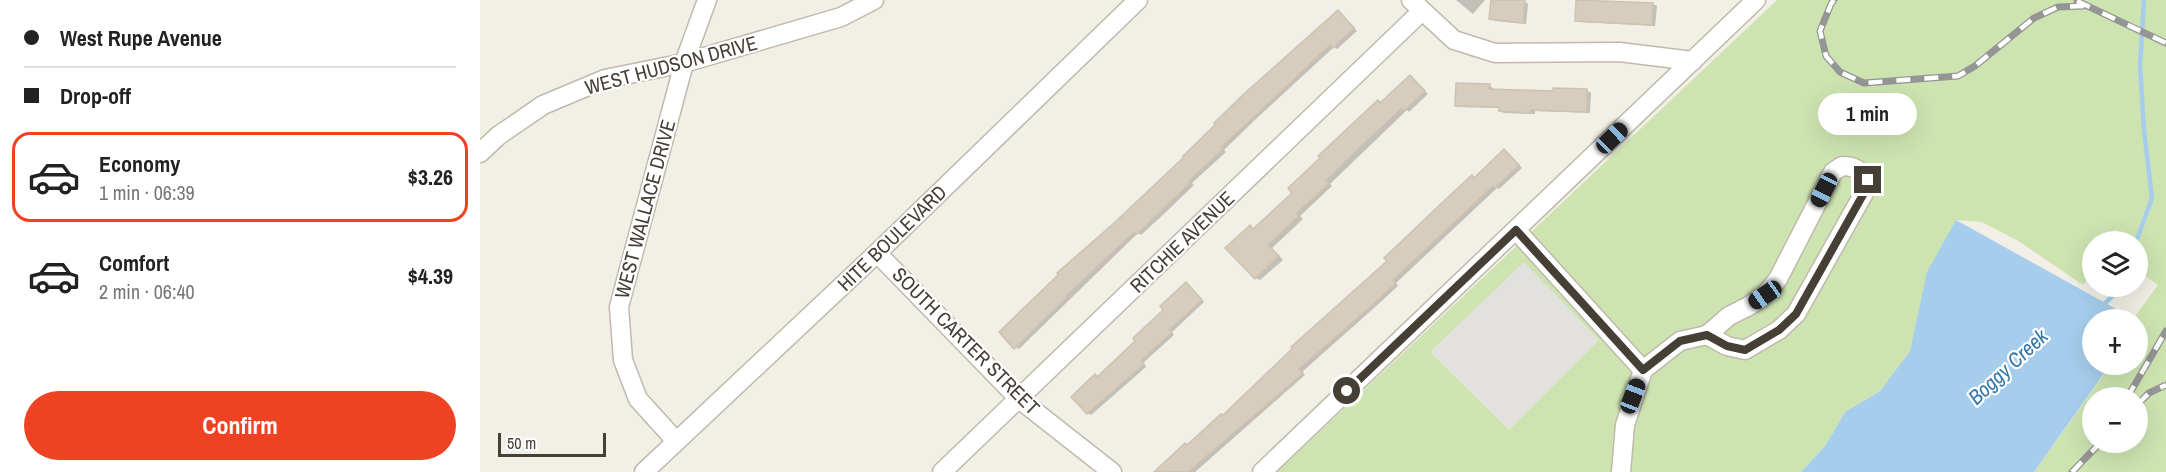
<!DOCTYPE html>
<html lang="en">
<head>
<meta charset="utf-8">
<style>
  body { margin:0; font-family:"Archivo Narrow",sans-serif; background:#f2f2f2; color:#222; height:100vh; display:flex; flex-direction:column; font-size:22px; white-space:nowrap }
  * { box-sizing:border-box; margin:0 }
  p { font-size:20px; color:#767676 }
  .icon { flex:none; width:33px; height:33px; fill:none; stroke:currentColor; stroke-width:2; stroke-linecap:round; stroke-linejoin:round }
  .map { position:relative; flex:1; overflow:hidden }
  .side { display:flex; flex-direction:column; background:#fff; width:480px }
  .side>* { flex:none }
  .banner { display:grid; align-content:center; height:132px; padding:0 24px; background:#fff }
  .fabs { position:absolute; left:1602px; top:231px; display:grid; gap:12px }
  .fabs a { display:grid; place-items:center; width:66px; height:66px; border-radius:50%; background:#fff; box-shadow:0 6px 24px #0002; font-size:30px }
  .scale { position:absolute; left:18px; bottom:15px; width:108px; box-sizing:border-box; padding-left:6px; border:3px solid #453f36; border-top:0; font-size:16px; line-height:21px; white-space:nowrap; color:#453f36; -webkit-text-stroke:4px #fff; paint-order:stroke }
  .end { position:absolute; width:27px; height:27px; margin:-14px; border:8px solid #453f36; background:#fff; box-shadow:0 0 0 3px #fff }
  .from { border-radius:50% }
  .bubble { position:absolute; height:42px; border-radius:21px; background:#fff; box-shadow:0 6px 24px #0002; font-size:20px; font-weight:700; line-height:42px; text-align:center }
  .car { position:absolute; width:18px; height:36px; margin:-18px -9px; border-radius:8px; box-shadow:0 0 4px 2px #0007; background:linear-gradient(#222 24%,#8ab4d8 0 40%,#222 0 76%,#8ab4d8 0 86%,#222 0) }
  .banner b { display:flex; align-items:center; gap:21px; height:57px; font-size:22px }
  .banner b+b { border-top:2px solid #e0e0e0 }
  .banner i { width:15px; height:15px; background:#222 }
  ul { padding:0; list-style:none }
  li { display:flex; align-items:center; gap:18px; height:90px; margin:0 12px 9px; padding:0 12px; border:3px solid transparent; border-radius:18px }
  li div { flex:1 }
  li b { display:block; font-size:22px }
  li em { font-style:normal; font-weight:700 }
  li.on { border-color:#ee4222 }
  li>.icon { width:54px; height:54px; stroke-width:1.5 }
  .cta { display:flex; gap:12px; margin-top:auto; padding:12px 24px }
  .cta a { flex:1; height:69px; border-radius:36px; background:#ee4222; color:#fff; font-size:24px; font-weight:700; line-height:69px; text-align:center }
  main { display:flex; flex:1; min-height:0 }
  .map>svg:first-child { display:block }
  .green { fill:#cde4b1; fill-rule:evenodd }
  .parking { fill:#e3e1de }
  .water { fill:#a6ceec }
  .shadow { fill:#0003 }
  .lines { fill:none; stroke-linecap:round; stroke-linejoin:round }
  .stream { stroke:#a6ceec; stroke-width:4.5 }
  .building { fill:#d6cdbf; stroke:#cdc2b0; stroke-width:1.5 }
  .minor-casing { stroke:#c0b9ac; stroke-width:21 }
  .minor { stroke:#fff; stroke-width:18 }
  .rail-casing { stroke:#959595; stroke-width:7 }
  .rail { stroke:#fff; stroke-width:4.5; stroke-dasharray:14; stroke-linecap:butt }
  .route { stroke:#453f36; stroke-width:8 }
  .labels { text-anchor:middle; stroke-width:4.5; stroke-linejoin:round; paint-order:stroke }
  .street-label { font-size:20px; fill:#453f36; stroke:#fff }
  .water-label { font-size:21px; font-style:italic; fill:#3578aa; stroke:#fff }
</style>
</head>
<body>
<main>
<section class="side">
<div class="banner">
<b><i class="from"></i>West Rupe Avenue</b>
<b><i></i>Drop-off</b>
</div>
<ul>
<li class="on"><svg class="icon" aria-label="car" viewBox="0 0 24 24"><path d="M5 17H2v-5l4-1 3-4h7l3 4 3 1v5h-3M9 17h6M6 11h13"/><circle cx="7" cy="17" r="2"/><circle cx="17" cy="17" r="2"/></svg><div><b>Economy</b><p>1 min · 06:39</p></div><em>$3.26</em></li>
<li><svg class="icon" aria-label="car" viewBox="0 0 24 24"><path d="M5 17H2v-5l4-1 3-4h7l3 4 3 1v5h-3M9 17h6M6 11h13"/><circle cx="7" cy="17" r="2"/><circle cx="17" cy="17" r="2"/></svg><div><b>Comfort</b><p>2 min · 06:40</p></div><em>$4.39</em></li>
</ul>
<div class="cta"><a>Confirm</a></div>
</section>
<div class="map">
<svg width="1686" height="472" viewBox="0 0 1686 472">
  <rect width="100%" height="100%" fill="#f2efe6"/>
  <path class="green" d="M1297,0H1686V472H1554L1631,365L1658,364V327L1660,323L1656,315L1678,285L1658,271V242H1612V275L1603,285L1540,242L1502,222L1476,220L1464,246L1444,301L1430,351L1400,391L1365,412L1345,446L1321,472H797ZM1612,398H1658V442H1612Z"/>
  <polygon class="parking" points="1044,262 1119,340 1029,430 950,352"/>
  <polygon class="water" points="1476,220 1654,319 1612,320 1612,364 1630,365 1554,472 1321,472 1345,446 1365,412 1400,391 1430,351 1447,272"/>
  <g class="shadow">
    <polygon points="976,0 1005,0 993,14"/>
    <polygon points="1013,0 1044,1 1048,4 1046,24 1015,21 1011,18"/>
    <polygon points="1098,0 1173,4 1177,6 1175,26 1101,22 1097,20"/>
    <polygon points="862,14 877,31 857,49 854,47 778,117 744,150 746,152 712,183 714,185 686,212 661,235 658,233 539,349 535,347 634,225"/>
    <polygon points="934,80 948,94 929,112 927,110 850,184 852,186 820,216 823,219 792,248 803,260 780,280 776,278 770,227 775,229 814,193 898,102 901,104"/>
    <polygon points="1009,86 1013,88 1013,90 1075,93 1107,91 1111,93 1110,113 1055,111 1055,114 1024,113 1020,111 1020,108 980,107 977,105"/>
    <polygon points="1028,153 1042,168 1019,189 1017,188 916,283 918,286 894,308 822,372 825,375 715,472 687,472 708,447 743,416 995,179"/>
    <polygon points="710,286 724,302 692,332 694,335 663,363 666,367 611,415 608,413 618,378 657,341"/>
  </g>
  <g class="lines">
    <g class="stream">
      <polyline points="1656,242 1672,198 1664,130 1660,66 1664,0"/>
      <polyline points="1622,306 1638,291 1640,286"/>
    </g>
  </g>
  <g class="building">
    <polygon points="1011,0 1045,0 1043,23 1009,19"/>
    <polygon points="1096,0 1173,3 1172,25 1095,21"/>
    <polygon points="858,10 874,28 853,48 850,45 775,116 741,147 743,149 709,181 711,182 682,210 657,234 654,232 586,296 587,297 534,349 519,332 578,275 577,273 633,224 704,157 703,156 735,125 734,123 765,93"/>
    <polygon points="930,75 945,91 924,111 922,108 877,150 846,181 849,183 817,213 819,216 788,245 799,256 775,279 745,248 770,225 773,229 812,193 808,188 840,158 838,156 898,100 900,103"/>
    <polygon points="976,83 1010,84 1009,89 1073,91 1073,88 1107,89 1107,112 1051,110 1051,113 1019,111 1019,107 975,106"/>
    <polygon points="1024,149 1039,165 1015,188 1013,186 913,280 916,283 890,307 819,369 823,373 797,396 708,472 674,472 705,443 707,445 741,414 743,415 813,348 811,347 907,261 904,258 966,199 992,175 994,178"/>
    <polygon points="706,282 722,300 689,330 692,332 661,361 664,364 607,414 591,397 615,374 617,377 655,341 653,338 683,310 680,306"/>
  </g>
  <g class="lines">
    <defs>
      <g id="minor">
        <polyline points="931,0 974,40 1015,53 1139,52 1213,61"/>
        <polyline points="0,153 18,136 63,105 125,79 204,63 361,17 394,0"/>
        <path d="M1362,166C1375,166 1380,170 1388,180L1384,193L1316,314L1299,330L1265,350L1247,346L1227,335L1249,316L1269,306L1285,295L1298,279L1353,172Z"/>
        <polyline points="1036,230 1163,370 1145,425 1141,472"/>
        <polyline points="397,253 539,399 632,472"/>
        <polyline points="1163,370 1200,341 1227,335"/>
        <polyline points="196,441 158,399 143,360 139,307 204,63 227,0"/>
        <polyline points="164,472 397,253 658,0"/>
        <polyline points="462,472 941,12"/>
        <polyline points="782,472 1276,0"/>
      </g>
    </defs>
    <use href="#minor" class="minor-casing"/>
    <use href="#minor" class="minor"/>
    <defs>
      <g id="rail">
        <polyline points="1354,0 1351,4 1340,31 1346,56 1360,72 1384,83 1478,76 1495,66 1554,18 1578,7 1604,6"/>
        <polyline points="1597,1 1686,43"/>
        <polyline points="1647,398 1686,331"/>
        <polyline points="1658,404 1669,393 1686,385"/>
        <polyline points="1592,472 1621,442"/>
      </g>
    </defs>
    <use href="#rail" class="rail-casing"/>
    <use href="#rail" class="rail"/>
  </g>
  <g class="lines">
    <polyline class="route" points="867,391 1036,230 1163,370 1200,341 1227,335 1247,346 1265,350 1299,330 1316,314 1384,193 1388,180"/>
  </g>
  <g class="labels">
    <g class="street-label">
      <text transform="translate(191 65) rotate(-15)" y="7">WEST HUDSON DRIVE</text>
      <text transform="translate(165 209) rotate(-75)" y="7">WEST WALLACE DRIVE</text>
      <text transform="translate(412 238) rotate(-44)" y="7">HITE BOULEVARD</text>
      <text transform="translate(702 242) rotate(-44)" y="7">RITCHIE AVENUE</text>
      <text transform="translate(486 341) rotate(45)" y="7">SOUTH CARTER STREET</text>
    </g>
    <g class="water-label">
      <text transform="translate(1528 367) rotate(-43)" y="7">Boggy Creek</text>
    </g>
  </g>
</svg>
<div class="fabs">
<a><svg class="icon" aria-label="layers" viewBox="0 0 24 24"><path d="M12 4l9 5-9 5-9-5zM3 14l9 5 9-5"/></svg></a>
<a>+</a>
<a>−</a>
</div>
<div class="scale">50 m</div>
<i class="end from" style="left:867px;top:391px"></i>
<i class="end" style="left:1388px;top:180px"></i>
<div class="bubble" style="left:1338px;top:93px;width:99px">1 min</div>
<i class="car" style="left:1132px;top:138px;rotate:46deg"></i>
<i class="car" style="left:1344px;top:190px;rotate:207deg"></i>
<i class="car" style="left:1285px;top:295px;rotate:235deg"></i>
<i class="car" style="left:1153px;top:396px;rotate:21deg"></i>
</div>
</main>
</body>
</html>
